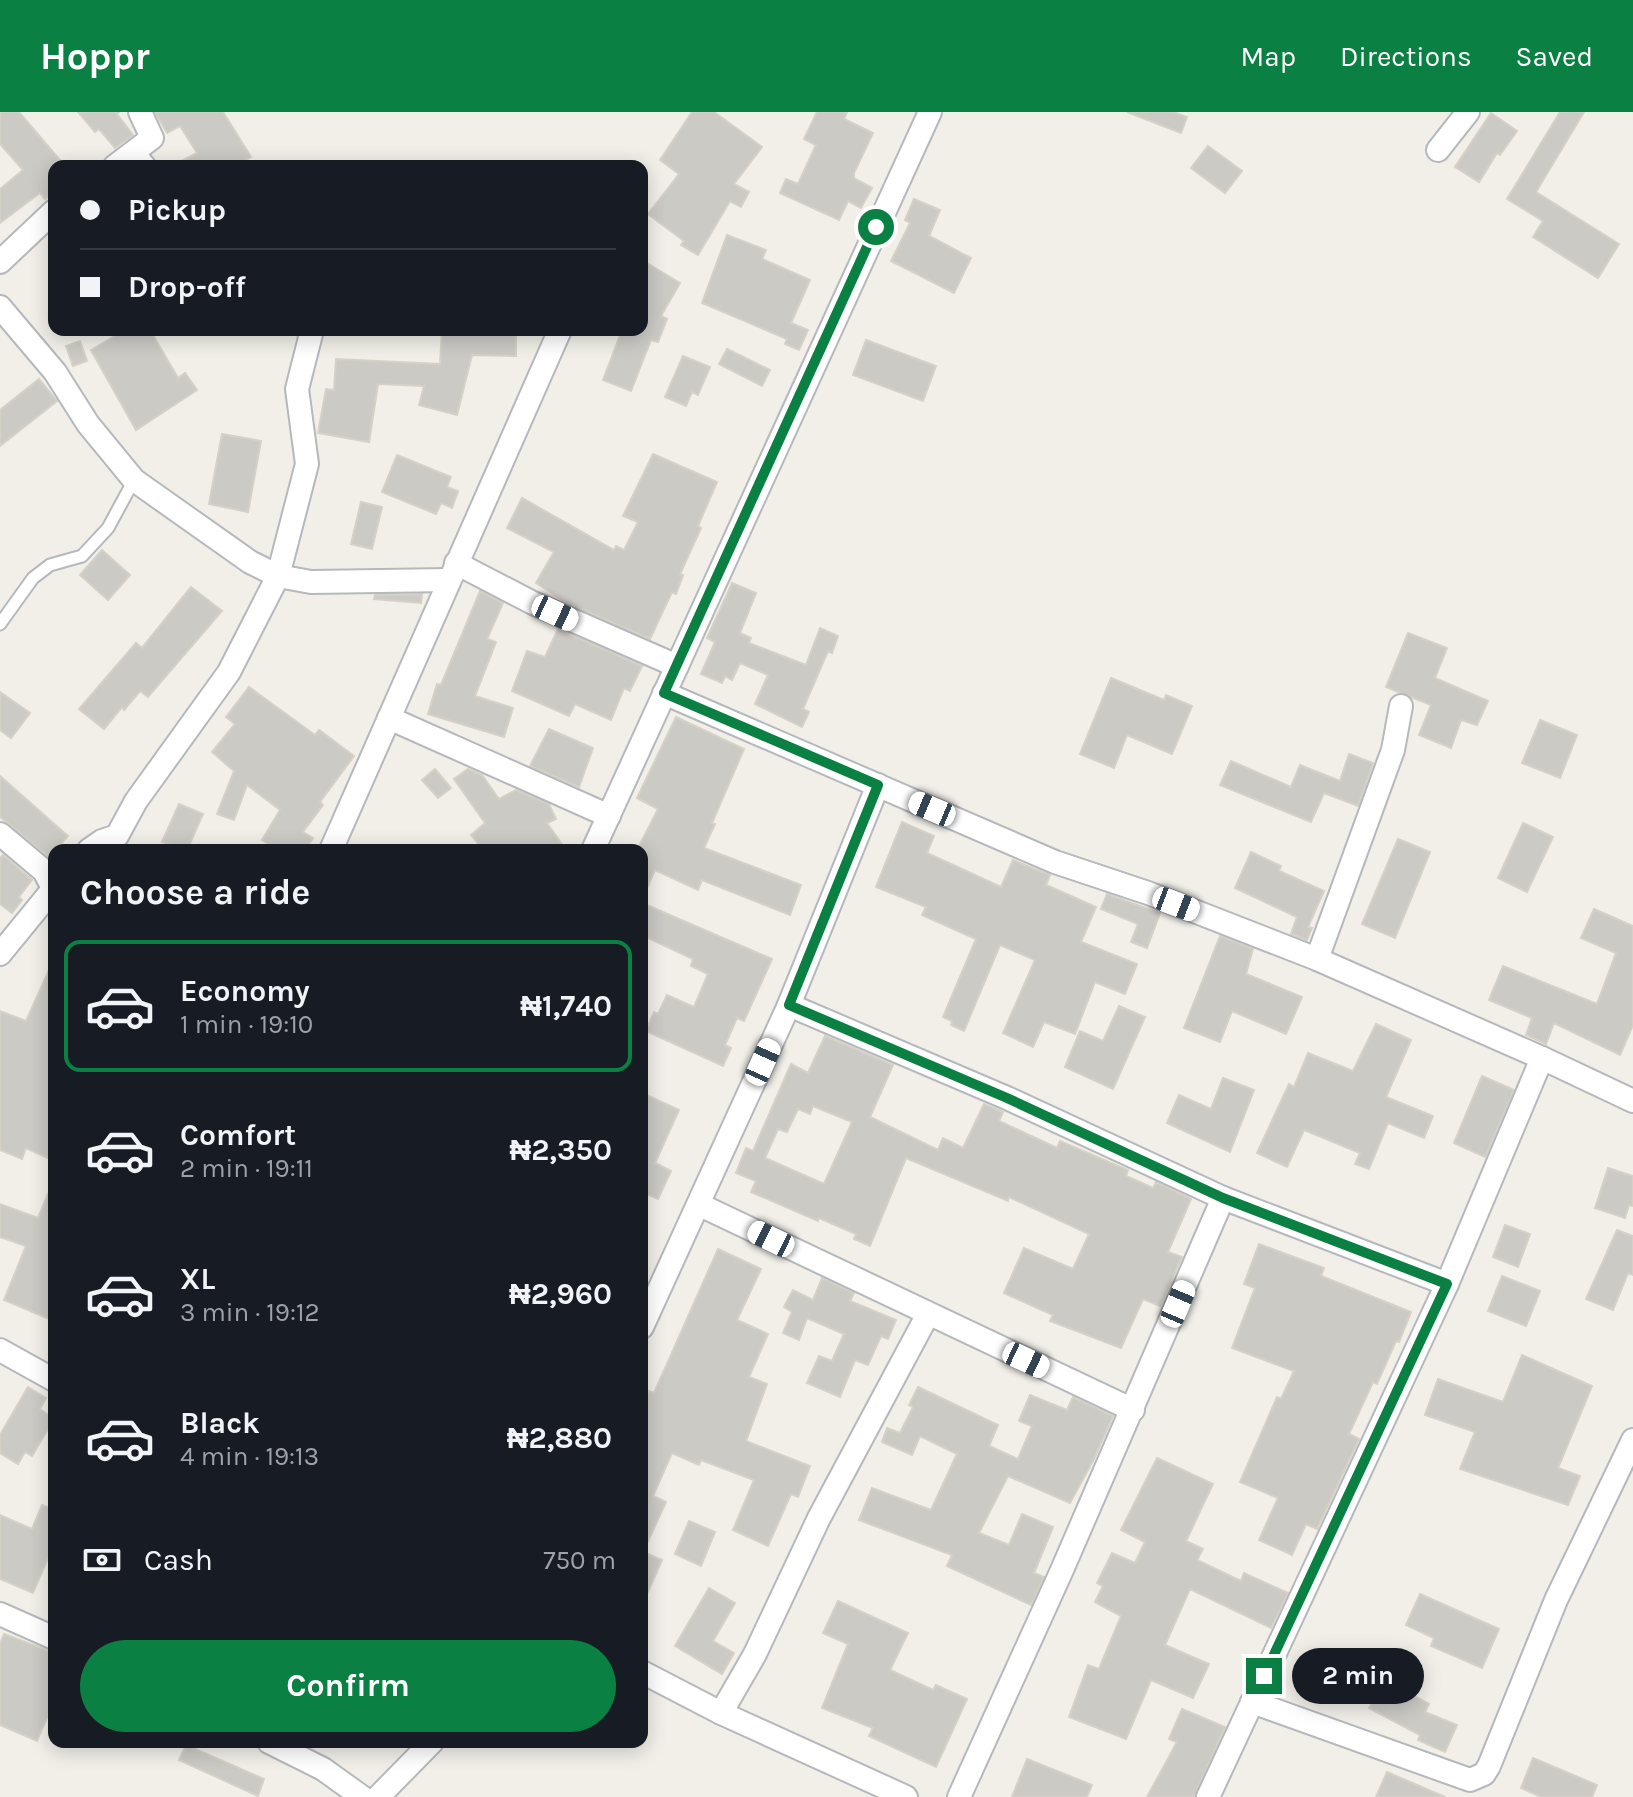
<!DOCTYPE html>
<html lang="en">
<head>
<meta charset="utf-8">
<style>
  body { margin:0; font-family:Karla,sans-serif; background:#20242c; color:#f1f3f6; height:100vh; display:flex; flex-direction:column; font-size:30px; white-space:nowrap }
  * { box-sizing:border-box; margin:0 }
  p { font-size:26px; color:#9ea1a6 }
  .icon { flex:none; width:44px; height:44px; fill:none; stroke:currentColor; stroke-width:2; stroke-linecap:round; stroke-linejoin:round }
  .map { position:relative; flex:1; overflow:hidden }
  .sheet { position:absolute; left:48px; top:732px; width:600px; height:904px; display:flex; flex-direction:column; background:#171b24; border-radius:16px; box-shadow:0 4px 20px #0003 }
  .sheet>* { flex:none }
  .top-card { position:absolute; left:48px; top:48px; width:600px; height:176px; border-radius:16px; box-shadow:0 4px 20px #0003; display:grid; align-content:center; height:176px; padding:0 32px; background:#171b24 }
  .end { position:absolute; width:36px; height:36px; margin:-18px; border:10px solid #0b8043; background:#fff; box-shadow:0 0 0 4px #fff }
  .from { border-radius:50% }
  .bubble { position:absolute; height:56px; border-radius:28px; background:#171b24; box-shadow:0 4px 20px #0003; font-size:26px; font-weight:700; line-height:56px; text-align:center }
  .car { position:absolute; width:24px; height:48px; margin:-24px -12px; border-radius:10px; box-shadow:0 0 6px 2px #0007; background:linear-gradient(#fff 24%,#345 0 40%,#fff 0 76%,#345 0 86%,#fff 0) }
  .top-card b { display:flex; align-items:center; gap:28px; height:76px; font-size:30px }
  .top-card b+b { border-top:2px solid #363941 }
  .top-card i { width:20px; height:20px; background:#f1f3f6 }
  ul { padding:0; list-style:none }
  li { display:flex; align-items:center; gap:24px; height:132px; margin:0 16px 12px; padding:0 16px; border:4px solid transparent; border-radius:16px }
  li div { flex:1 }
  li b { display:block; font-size:30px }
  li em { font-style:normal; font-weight:700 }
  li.active { border-color:#0b8043 }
  li>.icon { width:72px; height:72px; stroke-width:1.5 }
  h2 { padding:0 32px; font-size:36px; line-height:96px }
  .pay { display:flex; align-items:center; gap:20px; height:88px; padding:0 32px; font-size:30px }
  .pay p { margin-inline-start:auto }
  .button { display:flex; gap:16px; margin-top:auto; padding:16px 32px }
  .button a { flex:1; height:92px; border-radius:48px; background:#0b8043; color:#fff; font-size:32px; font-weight:700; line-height:92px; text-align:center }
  header { display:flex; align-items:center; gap:48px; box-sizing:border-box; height:112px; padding:0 40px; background:#0b8043; color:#fff }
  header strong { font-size:38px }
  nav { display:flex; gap:44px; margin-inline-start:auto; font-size:28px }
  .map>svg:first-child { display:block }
  .building { fill:#cccac5; stroke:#d6d1c6; stroke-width:2; fill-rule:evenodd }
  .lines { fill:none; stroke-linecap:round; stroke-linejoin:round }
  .service-casing { stroke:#b5b8bc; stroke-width:15 }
  .minor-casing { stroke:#b5b8bc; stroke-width:26 }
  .service { stroke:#fff; stroke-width:11 }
  .minor { stroke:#fff; stroke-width:22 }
  .route { stroke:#0b8043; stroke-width:10 }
</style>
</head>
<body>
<header>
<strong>Hoppr</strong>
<nav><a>Map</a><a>Directions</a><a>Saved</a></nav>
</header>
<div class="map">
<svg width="1633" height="1685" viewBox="0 0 1633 1685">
  <rect width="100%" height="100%" fill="#f1efe8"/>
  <g class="building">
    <polygon points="0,0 19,0 65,54 54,54 54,80 45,87 40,81 0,111 0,77 23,58 0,32"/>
    <polygon points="78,0 119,0 117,2 133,23 115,36 99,17 95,20"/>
    <polygon points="155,0 223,0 251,45 235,54 172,54 197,41 180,14 167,21"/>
    <polygon points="692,0 714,0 762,35 734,72 749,80 741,95 730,89 698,143 681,133 684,129 648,102 679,62 660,48"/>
    <polygon points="817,0 847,0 844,7 873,21 854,61 854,66 872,76 861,96 848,89 839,108 780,81 786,67 798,72 816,33 804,27"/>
    <polygon points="1127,0 1173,0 1187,5 1181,21"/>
    <polygon points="1560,0 1584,0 1536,80 1619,132 1598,166 1533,125 1543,109 1507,87"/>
    <polygon points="1491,1 1517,19 1500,43 1497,41 1479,70 1455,55"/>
    <polygon points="1208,34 1242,59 1225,81 1191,56"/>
    <polygon points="914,87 940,98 929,124 971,146 954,181 891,149 910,111 905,108"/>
    <polygon points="727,123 766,138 762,147 810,168 791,211 808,218 799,238 785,232 787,227 702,191"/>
    <polygon points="642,148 680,171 661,204 667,207 658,230 651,228 631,279 603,268 622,218 642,218"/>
    <polygon points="125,218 150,218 178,266 185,261 197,278 136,318 91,238"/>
    <polygon points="442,218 516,218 516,244 472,243 457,303 419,293 424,274 378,272 369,330 318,321 326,277 334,278 336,247 440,252"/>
    <polygon points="866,228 936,254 923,289 853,263"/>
    <polygon points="80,229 87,249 73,254 66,234"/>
    <polygon points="727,237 770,258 762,274 719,252"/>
    <polygon points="683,244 710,255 698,283 692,280 686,294 665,285"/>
    <polygon points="39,267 57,289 0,334 0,298"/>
    <polygon points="222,322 261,329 248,400 209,392"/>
    <polygon points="653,342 717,370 698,414 701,416 680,462 683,463 676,482 672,480 650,527 569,492 536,471 554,440 507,416 522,386 614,438 616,434 624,438 638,410 623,404"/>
    <polygon points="397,343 451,365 447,375 458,379 452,396 441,391 436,402 382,380"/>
    <polygon points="361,390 382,395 372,437 351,432"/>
    <polygon points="102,438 130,463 108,488 80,463"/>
    <polygon points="732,471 756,481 740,521 751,526 749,531 806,553 820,516 838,524 832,541 828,539 803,597 809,600 802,615 755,592 768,563 740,551 732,568 725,564 722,571 701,562 715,530 707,526"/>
    <polygon points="191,475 222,499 148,585 140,579 124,598 122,595 104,617 79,597 136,531 142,536"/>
    <polygon points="480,479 503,491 487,527 496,530 475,584 513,596 504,625 428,602 437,572 441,573"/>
    <polygon points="422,482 421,491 374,487 375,483"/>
    <polygon points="558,517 642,554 630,579 624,576 611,608 575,592 569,604 512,579 527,539 545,545"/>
    <polygon points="1408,521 1447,536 1435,566 1488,589 1477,613 1461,608 1451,636 1419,623 1431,593 1386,575"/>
    <polygon points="1111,566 1164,588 1166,583 1192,594 1172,642 1127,623 1114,656 1080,642"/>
    <polygon points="249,575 315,623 319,618 354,644 320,690 323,693 303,720 313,726 305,738 278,738 262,728 280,698 247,673 234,708 217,702 234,659 212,640 235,612 226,605"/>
    <polygon points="0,580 30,601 11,626 0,618"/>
    <polygon points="676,605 744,637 712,711 715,712 704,736 801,773 790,803 702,768 698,778 655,758 642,787 642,738 637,738 658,697 637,686"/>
    <polygon points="1540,608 1577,623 1560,666 1522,651"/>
    <polygon points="549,617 593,636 579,675 530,654"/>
    <polygon points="1349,642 1373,651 1358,694 1324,681 1311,710 1220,673 1231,649 1291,675 1300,653 1340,669"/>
    <polygon points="435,657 451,676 438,686 422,668"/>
    <polygon points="468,657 482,663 499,687 516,678 549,692 556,707 547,711 566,738 484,738 471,723 485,711 454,667"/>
    <polygon points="0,664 68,724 49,745 0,705"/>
    <polygon points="179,692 203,702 187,738 162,730"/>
    <polygon points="902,710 934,724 927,741 1001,775 1013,748 1050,763 1046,773 1096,795 1081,830 1137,852 1125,882 1095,870 1075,922 1044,910 1033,935 1003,921 1035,848 1000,833 964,919 951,913 952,909 943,905 976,827 922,803 926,795 876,775"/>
    <polygon points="1523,711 1553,725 1527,780 1498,766"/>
    <polygon points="1398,727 1430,740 1395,826 1362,812"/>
    <polygon points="1251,740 1281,754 1279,759 1324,779 1308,815 1312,816 1307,828 1291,822 1297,805 1235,776"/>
    <polygon points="3,743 32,768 19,785 22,788 12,801 0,792 0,746"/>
    <polygon points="1107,782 1160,801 1147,836 1131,830 1138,812 1101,797"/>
    <polygon points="642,791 772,847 744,909 737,906 725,933 731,936 723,954 646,919 654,900 658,902 667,883 694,895 708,862 691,854 693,847 642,823"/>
    <polygon points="1594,797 1633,814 1633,913 1620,943 1554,911 1546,932 1526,923 1532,906 1489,888 1503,854 1597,892 1616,841 1581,826"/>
    <polygon points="1220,824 1253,837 1246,862 1302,885 1286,922 1232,899 1220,930 1184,916"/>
    <polygon points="54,847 54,1049 26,1036 22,1047 0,1038 0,899 26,909"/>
    <polygon points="1119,894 1145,905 1113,977 1065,955 1080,919 1103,929"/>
    <polygon points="1376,912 1411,928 1386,985 1433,1004 1424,1026 1388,1011 1369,1057 1355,1052 1360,1041 1304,1018 1287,1055 1257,1041 1289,972 1294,975 1308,941 1353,959"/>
    <path d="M825,924L893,953L870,1005L938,1038L943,1026L963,1036L984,992L1003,1000L999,1009L1057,1036L1060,1029L1128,1058L1126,1064L1153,1076L1156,1070L1191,1087L1168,1140L1182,1145L1160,1194L1143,1187L1121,1236L1050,1209L1053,1203L1004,1181L1024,1136L1073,1157L1089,1122L1009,1085L1008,1089L906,1046L870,1134L854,1127L856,1122L819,1106L818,1109L751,1080L756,1069L736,1061L746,1036L753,1039L791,952L808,961ZM813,994L852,1010L824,1072L765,1046L778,1017L787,1020L798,997L810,1002Z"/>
    <polygon points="1482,964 1514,978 1485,1045 1454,1031"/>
    <polygon points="1223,966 1254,978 1230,1040 1167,1011 1179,983 1211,997"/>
    <polygon points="642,981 679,998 655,1051 671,1059 658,1087 642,1080"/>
    <polygon points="1608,1056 1633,1064 1633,1094 1629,1093 1625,1106 1595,1096"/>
    <polygon points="54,1068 54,1209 4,1188 26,1134 0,1125 0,1092 38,1106"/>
    <polygon points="1505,1113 1530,1122 1518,1155 1493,1145"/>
    <polygon points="1617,1118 1633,1124 1633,1163 1628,1161 1613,1198 1586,1187"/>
    <polygon points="1259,1132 1324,1156 1321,1164 1411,1200 1399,1230 1396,1229 1377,1272 1373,1270 1349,1322 1359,1327 1317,1417 1306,1412 1292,1443 1259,1428 1278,1386 1240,1370 1277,1285 1281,1287 1294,1259 1232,1236 1255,1176 1244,1172"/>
    <polygon points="718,1137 761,1157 737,1208 768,1222 749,1265 767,1272 746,1329 810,1354 798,1385 791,1382 768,1434 733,1418 754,1368 701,1348 699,1353 672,1341 653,1384 666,1390 643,1440 662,1448 642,1493 642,1297 649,1279 654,1281"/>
    <polygon points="1502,1164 1540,1179 1526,1214 1488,1199"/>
    <polygon points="822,1166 854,1181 850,1189 896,1208 888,1227 881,1224 868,1253 855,1248 840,1285 807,1271 819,1244 832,1249 844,1222 807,1206 799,1228 783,1221 792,1200 784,1195 793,1178 813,1188"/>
    <polygon points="1522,1243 1592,1274 1558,1356 1580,1364 1568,1393 1460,1357 1475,1320 1425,1303 1438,1267 1503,1290"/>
    <polygon points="28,1275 46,1286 40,1297 54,1307 32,1344 25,1340 18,1352 0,1341 0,1323"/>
    <polygon points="918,1275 998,1313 989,1334 1018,1347 1032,1314 1019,1309 1030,1283 1067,1298 1073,1285 1113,1304 1094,1347 1070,1391 1008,1364 979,1421 1009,1433 1022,1402 1053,1415 1034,1461 1044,1465 1031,1493 947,1454 952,1443 859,1408 872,1376 931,1398 957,1342 920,1324 912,1343 882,1330 887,1316 900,1321 913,1295 909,1293"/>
    <polygon points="1157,1346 1213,1372 1186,1429 1203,1437 1197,1448 1241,1469 1244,1461 1288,1481 1271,1516 1190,1477 1165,1533 1209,1552 1193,1586 1151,1568 1126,1627 1069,1605 1088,1553 1099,1557 1121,1504 1095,1490 1103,1474 1097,1471 1112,1441 1135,1451 1145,1430 1121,1418"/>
    <polygon points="42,1393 54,1398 54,1432 33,1481 0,1467 0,1403 32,1417"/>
    <polygon points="689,1409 715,1420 701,1454 675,1442"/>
    <polygon points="709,1476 735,1491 713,1529 734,1541 722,1562 675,1534"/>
    <polygon points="1420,1482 1499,1517 1482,1556 1431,1534 1434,1526 1406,1513"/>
    <polygon points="838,1489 908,1521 890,1558 933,1578 936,1573 967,1587 936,1655 869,1624 873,1616 822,1596 848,1532 823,1521"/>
    <polygon points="4,1522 54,1541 54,1589 37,1629 0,1613 0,1532"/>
    <polygon points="1384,1568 1429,1592 1425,1600 1457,1613 1445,1640 1418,1628 1420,1623 1369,1596"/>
    <polygon points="1182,1597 1225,1615 1194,1685 1147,1685 1177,1630 1169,1627"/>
    <polygon points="186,1633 264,1667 258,1684 179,1648"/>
    <polygon points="1533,1646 1597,1673 1592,1685 1541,1685 1521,1676"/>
    <polygon points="1027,1647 1092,1673 1087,1685 1012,1685"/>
    <polygon points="1387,1660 1445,1685 1376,1685"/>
  </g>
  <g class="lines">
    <defs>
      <g id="service">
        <polyline points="138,38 151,54"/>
        <polyline points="0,512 33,466 50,453 82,444 108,416 134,368"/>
      </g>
      <g id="minor">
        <polyline points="1438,38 1468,0"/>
        <polyline points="115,54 152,26 140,0"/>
        <polyline points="0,150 54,99"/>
        <polyline points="0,195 55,260 88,312 134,368 250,450 278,464 311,470 449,468"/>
        <polyline points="456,451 533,491 677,554"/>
        <polyline points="664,581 1055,750 1148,781 1317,847 1542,946 1633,989"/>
        <polyline points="389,606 609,704"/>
        <polyline points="0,722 44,759 54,778"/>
        <polyline points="89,738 102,729 117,724 136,689 229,560 278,464 307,352 297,277 312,218"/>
        <polyline points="331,738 560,218"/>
        <polyline points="593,738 930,0"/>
        <polyline points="0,842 54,776"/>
        <polyline points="1317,847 1393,638 1401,594"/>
        <polyline points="789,893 1007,986 1223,1086 1447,1172"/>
        <polyline points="700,1093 1133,1298"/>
        <polyline points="642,1215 789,893 878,673"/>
        <polyline points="0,1238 54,1268"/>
        <polyline points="0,1502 54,1526"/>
        <polyline points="642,1560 721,1601 906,1685"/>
        <polyline points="1252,1590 1470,1668 1484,1662 1489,1654 1556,1488 1633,1328"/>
        <polyline points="721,1601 755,1542 819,1406 928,1202"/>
        <polyline points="269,1630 323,1657 362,1685"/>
        <polyline points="378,1685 432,1630"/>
        <polyline points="959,1685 1062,1458 1223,1086"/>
        <polyline points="1208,1685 1447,1172 1542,946"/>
      </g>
    </defs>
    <use href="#service" class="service-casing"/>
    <use href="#minor" class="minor-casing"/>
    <use href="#service" class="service"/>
    <use href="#minor" class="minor"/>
  </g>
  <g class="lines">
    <polyline class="route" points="876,115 664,581 878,673 789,893 1007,986 1223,1086 1447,1172 1264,1564"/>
  </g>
</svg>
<i class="end from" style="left:876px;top:115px"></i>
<i class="end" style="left:1264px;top:1564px"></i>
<div class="bubble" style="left:1292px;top:1536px;width:132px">2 min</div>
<i class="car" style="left:555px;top:501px;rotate:115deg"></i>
<i class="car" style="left:932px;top:697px;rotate:293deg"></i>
<i class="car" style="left:1176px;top:792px;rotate:111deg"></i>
<i class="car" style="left:763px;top:950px;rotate:24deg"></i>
<i class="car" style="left:771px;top:1127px;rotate:296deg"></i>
<i class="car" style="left:1178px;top:1192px;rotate:23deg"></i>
<i class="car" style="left:1026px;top:1248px;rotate:115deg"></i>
<div class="top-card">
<b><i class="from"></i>Pickup</b>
<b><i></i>Drop-off</b>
</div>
<section class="sheet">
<h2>Choose a ride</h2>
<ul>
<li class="active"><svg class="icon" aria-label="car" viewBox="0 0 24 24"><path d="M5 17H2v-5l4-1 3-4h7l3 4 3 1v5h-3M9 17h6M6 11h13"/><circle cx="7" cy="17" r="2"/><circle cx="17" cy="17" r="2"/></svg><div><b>Economy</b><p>1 min · 19:10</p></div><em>₦1,740</em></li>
<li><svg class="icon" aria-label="car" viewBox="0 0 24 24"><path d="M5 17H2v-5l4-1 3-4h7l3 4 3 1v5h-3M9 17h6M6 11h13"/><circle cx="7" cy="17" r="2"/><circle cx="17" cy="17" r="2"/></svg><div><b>Comfort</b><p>2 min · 19:11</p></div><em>₦2,350</em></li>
<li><svg class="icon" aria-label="car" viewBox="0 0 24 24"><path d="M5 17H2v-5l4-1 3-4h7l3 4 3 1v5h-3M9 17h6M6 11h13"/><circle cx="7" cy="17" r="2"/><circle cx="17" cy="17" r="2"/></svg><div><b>XL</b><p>3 min · 19:12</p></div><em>₦2,960</em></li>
<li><svg class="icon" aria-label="car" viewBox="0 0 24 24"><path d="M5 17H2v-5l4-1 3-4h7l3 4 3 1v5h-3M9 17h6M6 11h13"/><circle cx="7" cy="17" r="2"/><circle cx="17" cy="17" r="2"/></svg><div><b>Black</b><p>4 min · 19:13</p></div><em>₦2,880</em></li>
</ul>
<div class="pay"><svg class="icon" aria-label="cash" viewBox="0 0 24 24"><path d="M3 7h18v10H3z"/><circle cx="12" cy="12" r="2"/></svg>Cash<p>750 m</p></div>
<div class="button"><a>Confirm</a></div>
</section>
</div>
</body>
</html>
